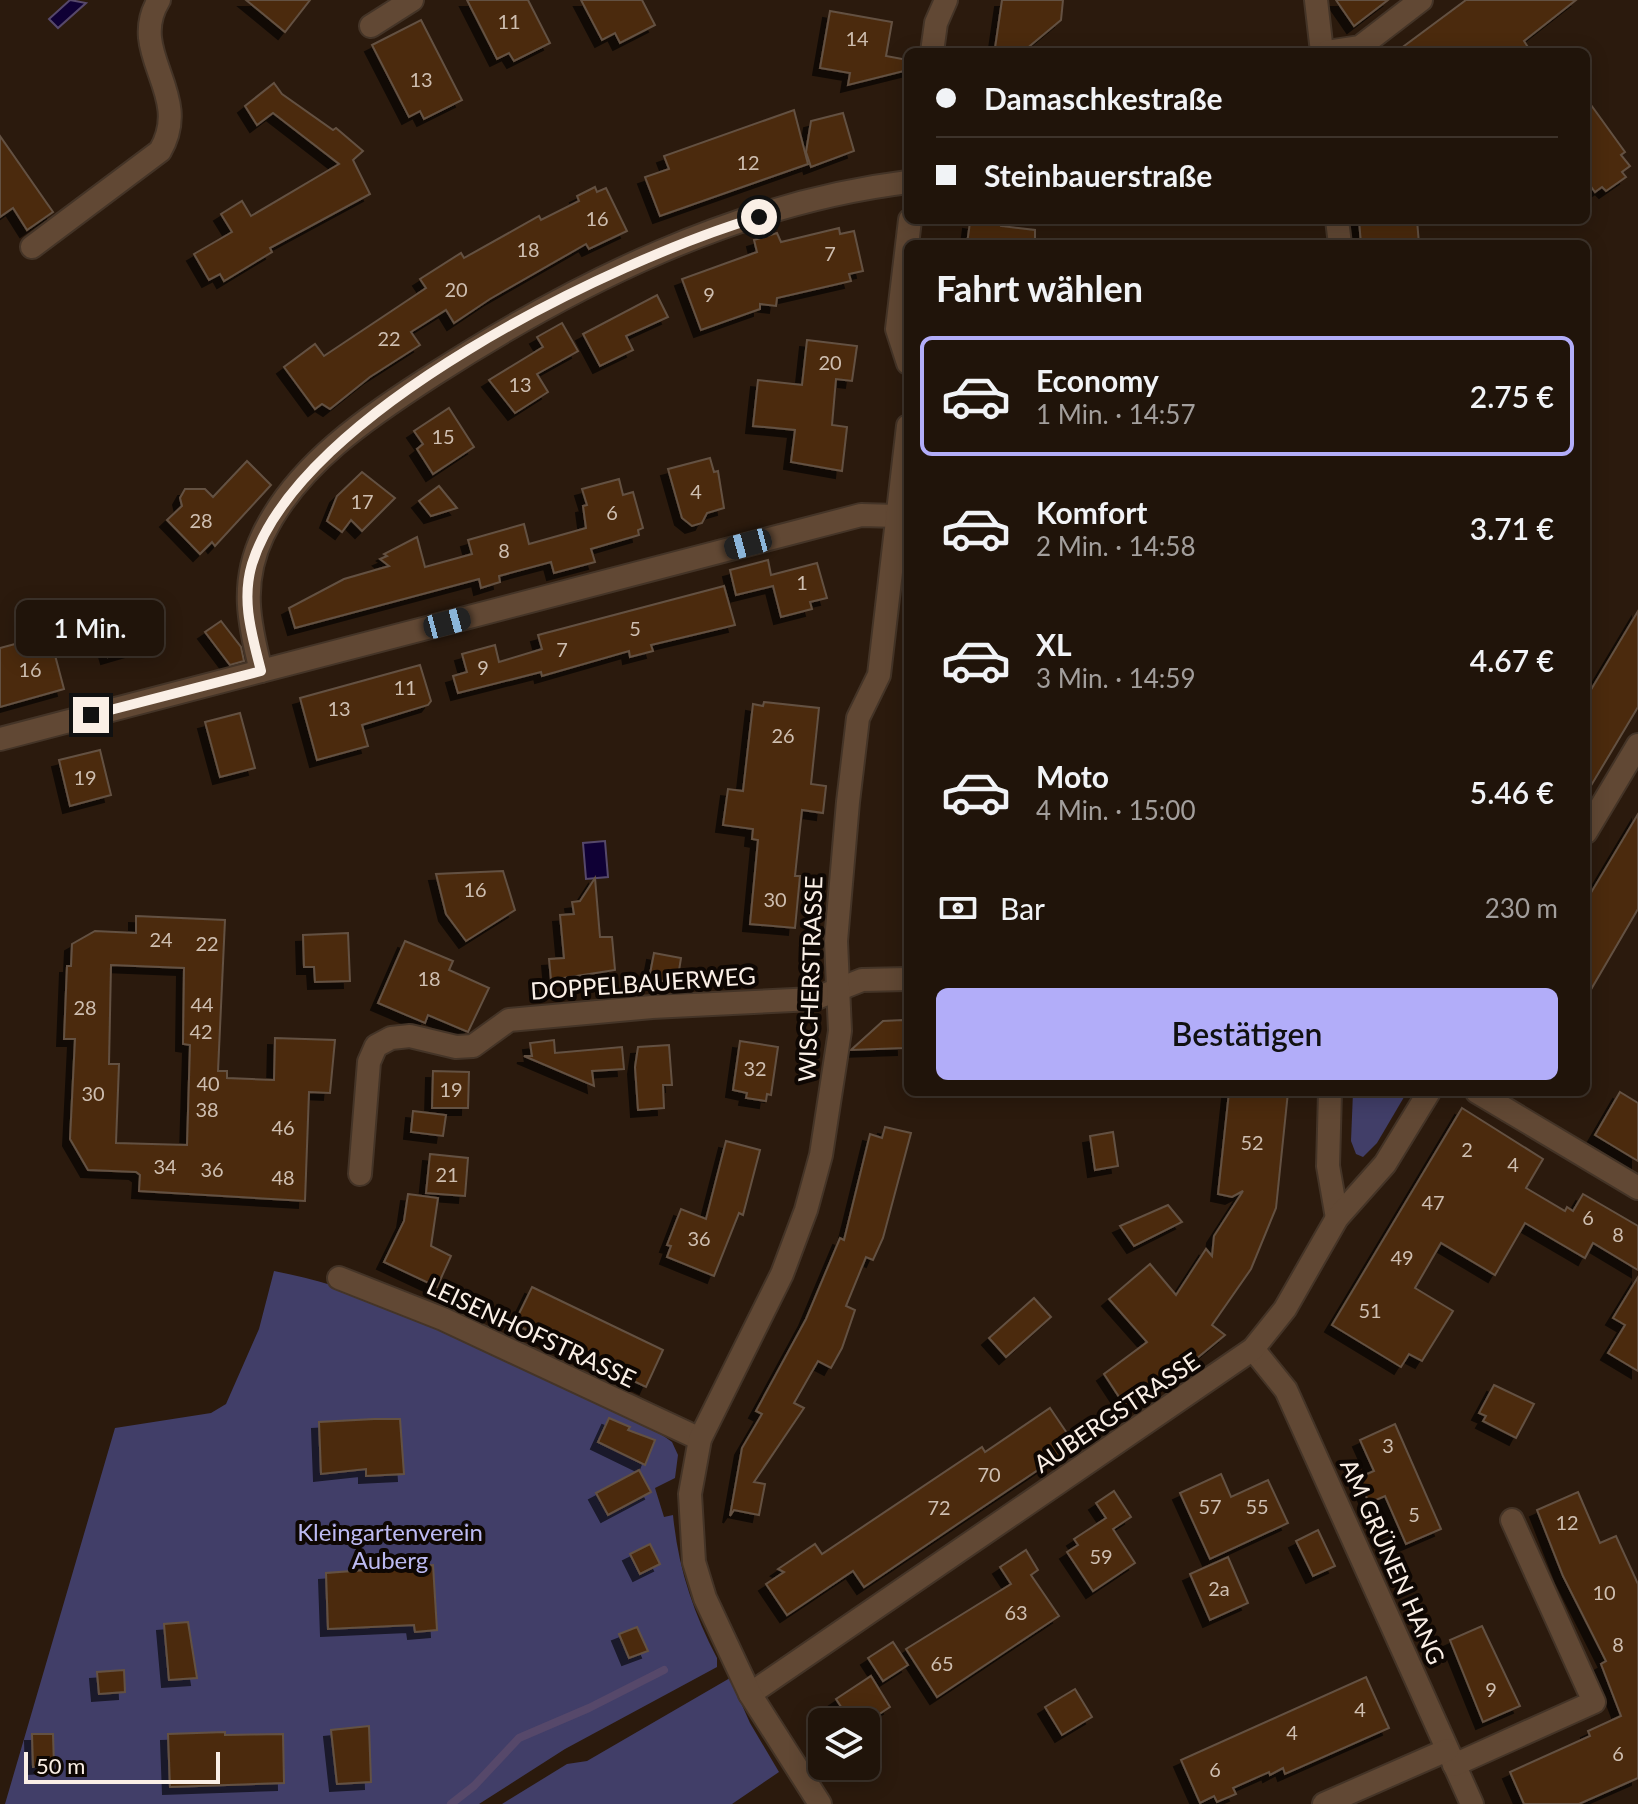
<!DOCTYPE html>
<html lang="de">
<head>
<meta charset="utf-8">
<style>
  body { margin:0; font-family:Lato,sans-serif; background:#2d2118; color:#f1f3f6; height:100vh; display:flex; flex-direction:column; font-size:30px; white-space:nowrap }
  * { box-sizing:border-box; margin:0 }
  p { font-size:26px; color:#a29e9c }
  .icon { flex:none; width:44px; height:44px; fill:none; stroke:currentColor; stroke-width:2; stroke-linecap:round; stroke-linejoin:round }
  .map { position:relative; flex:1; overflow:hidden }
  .drawer { position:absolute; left:904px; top:240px; width:686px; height:856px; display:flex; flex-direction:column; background:#20140a; border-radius:12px; box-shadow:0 4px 20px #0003,0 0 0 2px #3d332b }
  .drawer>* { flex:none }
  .banner { position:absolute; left:904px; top:48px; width:686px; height:176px; border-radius:12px; box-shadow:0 4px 20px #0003,0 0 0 2px #3d332b; display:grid; align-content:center; height:176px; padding:0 32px; background:#20140a }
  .tools { position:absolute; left:808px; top:1708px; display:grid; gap:16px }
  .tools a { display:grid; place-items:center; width:72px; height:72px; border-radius:12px; background:#20140a; box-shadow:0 4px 20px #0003,0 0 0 2px #3d332b; font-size:40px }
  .scale { position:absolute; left:24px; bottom:20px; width:196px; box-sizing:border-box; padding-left:8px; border:4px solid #faefe6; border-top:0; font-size:22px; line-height:28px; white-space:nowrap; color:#faefe6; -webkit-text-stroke:6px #0e0703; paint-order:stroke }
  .end { position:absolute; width:36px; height:36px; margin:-18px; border:10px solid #faefe6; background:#111; box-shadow:0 0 0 4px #111 }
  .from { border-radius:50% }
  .bubble { position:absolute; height:56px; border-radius:12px; background:#20140a; box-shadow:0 4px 20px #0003,0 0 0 2px #3d332b; font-size:26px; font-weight:600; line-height:56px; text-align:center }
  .car { position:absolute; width:24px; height:48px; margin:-24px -12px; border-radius:10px; box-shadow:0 0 6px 2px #0007; background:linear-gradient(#222 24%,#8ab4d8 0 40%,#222 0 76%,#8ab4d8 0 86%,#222 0) }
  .banner b { display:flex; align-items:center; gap:28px; height:76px; font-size:30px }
  .banner b+b { border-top:2px solid #3d332b }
  .banner i { width:20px; height:20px; background:#f1f3f6 }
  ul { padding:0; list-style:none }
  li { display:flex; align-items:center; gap:24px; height:120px; margin:0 16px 12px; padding:0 16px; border:4px solid transparent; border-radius:12px }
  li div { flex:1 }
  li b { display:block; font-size:30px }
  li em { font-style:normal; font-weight:600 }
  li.active { border-color:#b2adf9 }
  li>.icon { width:72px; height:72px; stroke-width:1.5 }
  h2 { padding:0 32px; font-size:36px; line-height:96px }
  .pay { display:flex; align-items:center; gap:20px; height:88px; padding:0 32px; font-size:30px }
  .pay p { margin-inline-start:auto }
  .cta { display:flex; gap:16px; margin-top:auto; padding:16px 32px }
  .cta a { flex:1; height:92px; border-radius:12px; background:#b2adf9; color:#111; font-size:32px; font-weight:600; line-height:92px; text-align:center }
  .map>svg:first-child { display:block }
  .green { fill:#413e68 }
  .water { fill:#0f0035; stroke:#56486a; stroke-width:2 }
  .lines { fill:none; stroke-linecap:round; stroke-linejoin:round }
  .stream { stroke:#56486a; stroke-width:8 }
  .building { fill:#4b2b0f; stroke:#645142; stroke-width:2; fill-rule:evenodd; filter:url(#shadow) }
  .minor-casing { stroke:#443427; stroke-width:26 }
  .minor { stroke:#614834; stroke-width:22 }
  .route { stroke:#faefe6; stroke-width:10 }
  .labels { text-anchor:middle; stroke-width:8; stroke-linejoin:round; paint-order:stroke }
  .number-label { font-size:20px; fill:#cebeb0 }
  .street-label { font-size:24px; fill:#faefe6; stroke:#0e0703 }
  .park-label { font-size:24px; fill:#bcbaf2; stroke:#0e0703 }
</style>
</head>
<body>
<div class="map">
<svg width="1638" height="1804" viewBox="0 0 1638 1804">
  <defs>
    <filter id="shadow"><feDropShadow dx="-7" dy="7" stdDeviation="0" flood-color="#0009"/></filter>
  </defs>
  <rect width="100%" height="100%" fill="#2b1a0d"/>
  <g class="green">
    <polygon points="1353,1092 1407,1092 1377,1143 1363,1157 1356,1154 1351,1141"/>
    <path d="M274,1271C376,1290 470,1342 563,1387C599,1404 640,1418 672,1442L678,1455L675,1478L655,1488L664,1517L673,1515C678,1567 693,1612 717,1658V1667L565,1749L479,1804H5L115,1428L211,1413L226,1404L259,1329Z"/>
    <polygon points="730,1678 750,1723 779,1772 732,1804 502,1804 567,1764 587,1761"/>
  </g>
  <g class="water">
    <polygon points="70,0 86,3 58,28 49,19"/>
    <polygon points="605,841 608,877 586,879 583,843"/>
  </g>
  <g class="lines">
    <polyline class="stream" points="451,1804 474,1786 519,1738 589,1708 664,1670"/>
  </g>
  <g class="building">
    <polygon points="246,0 310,0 285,32"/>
    <polygon points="467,0 528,0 550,43 514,61 509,53 497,59"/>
    <polygon points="581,0 642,0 655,25 620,43 615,33 602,40"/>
    <polygon points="1002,0 1063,0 1061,20 1025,50 995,48"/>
    <polygon points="1336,0 1388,0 1354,26"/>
    <polygon points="1466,0 1576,0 1524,41 1531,52 1396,52"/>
    <polygon points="830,11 892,22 886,56 908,60 908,70 848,85 850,73 820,68"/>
    <polygon points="421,20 462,100 424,119 420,111 409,117 372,45"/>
    <polygon points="274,83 282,94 333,130 336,128 363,151 353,160 370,194 270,248 272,252 224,281 220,274 209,280 194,254 232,232 221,214 242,201 251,216 339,164 273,113 257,125 245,106"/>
    <polygon points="1586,98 1625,152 1621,155 1630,166 1622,172 1626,177 1606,191 1602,187 1595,192 1586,180"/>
    <polygon points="794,110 808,164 660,216 645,177 669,169 664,156"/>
    <polygon points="843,113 854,151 811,167 806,152 811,121"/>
    <polygon points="0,136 53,212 27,230 13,208 0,217"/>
    <polygon points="595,187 597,192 606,188 627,231 589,249 586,244 490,299 454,323 446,310 411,332 420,345 370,377 330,409 322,404 315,409 284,367 315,344 324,356 426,288 420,279 461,253 464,258 539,216 541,220 579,201 577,196"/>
    <polygon points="982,220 1002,220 1001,226 1035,230 1035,244 967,244 970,222 981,224"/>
    <polygon points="1359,220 1417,220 1419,244 1361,244"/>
    <polygon points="839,228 840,234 854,231 863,271 849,274 851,281 777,298 776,306 760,304 760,309 701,330 682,279 757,252 754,240 777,233 781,242"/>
    <polygon points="657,295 668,317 626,336 633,350 600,366 583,334"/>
    <polygon points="562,323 578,351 537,374 548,392 515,413 489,380 543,347 537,337"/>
    <polygon points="807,340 857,346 852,381 836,379 832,425 847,427 842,471 791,462 795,430 753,426 758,380 802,385"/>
    <polygon points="449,408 474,447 433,474 417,449 423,444 414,431"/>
    <polygon points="710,458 714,472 718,471 724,508 707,513 702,523 692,526 682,518 668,469"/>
    <polygon points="247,461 271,485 215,546 212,542 200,554 167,520 182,506 180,498 185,489 205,489 213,497"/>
    <polygon points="362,472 395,498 362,531 351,520 342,532 327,521 337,496"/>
    <polygon points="619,479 623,495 633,492 643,528 638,530 639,535 591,549 595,562 554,573 551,562 499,576 500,582 481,588 479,579 295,628 289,608 344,579 389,566 380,559 387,556 384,554 417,537 425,567 472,554 468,540 524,524 529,544 586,528 583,506 587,505 582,489"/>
    <polygon points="439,486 457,508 431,516 419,501"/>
    <polygon points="768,560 771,575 817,563 827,598 810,602 812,609 781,617 773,586 736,595 730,570"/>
    <polygon points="724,586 735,625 651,645 653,651 630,657 629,651 542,676 541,672 458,693 453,676 467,672 462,654 495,645 499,662 542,649 538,635"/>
    <polygon points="131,601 132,605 137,603 149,645 108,657 100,630 105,629 101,613"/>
    <polygon points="1638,611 1638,707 1586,794 1586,698"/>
    <polygon points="221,621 241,647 244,661 230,665 205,632"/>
    <polygon points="41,637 43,646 52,644 64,689 0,707 0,648"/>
    <polygon points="420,665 431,701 428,705 362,725 368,746 317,760 300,698"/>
    <polygon points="764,702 819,708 811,784 826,786 823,813 802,810 795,876 800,876 795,928 750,924 758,840 752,839 753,829 723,825 728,789 743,791 753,704 763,706"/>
    <polygon points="240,713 255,768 220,777 205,722"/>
    <polygon points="100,750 111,795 70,806 59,760"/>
    <polygon points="1638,814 1638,909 1586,998 1586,901"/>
    <polygon points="503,871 515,910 466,941 446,914 436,874"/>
    <polygon points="595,878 600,937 612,937 615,970 551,980 549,959 564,958 560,915 574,914 572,902 580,901"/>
    <path d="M136,916L225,920L218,1071H227V1078L274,1080L275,1038L335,1040L330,1093L309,1092L305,1201L139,1191L140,1175L136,1172L88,1170L70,1139L75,1039H64L67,966H71L72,944L95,931L136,933ZM111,965L184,968L183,1044L190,1045L187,1145L116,1143L119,1064H109Z"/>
    <polygon points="348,933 350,981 315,982 314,967 304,967 303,935"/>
    <polygon points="405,941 453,961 449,970 489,988 468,1032 428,1015 425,1023 378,1003"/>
    <polygon points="654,953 681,958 677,983 649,979"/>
    <polygon points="903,1020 904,1048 851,1050 883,1021"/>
    <polygon points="554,1040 555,1053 622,1047 624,1069 592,1071 594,1086 524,1056 532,1056 530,1043"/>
    <polygon points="740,1041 778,1047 771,1095 767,1094 766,1101 746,1098 747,1093 733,1090"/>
    <polygon points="669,1045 672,1085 663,1085 664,1108 638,1110 635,1067 638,1047"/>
    <polygon points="433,1071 469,1072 468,1108 432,1108"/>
    <polygon points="1229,1092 1288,1092 1276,1208 1251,1269 1212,1325 1225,1335 1173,1378 1127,1409 1104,1374 1147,1342 1109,1299 1150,1264 1176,1295 1206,1249 1212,1256 1214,1236 1243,1191 1232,1197 1218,1194"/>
    <polygon points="1620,1092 1638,1103 1638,1161 1595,1135"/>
    <polygon points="1462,1108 1543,1159 1526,1188 1565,1211 1567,1207 1573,1211 1583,1194 1638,1226 1638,1270 1593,1243 1585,1258 1525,1223 1495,1275 1441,1243 1415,1288 1453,1311 1422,1361 1409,1354 1401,1367 1332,1325"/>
    <polygon points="413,1111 446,1115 443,1136 411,1132"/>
    <polygon points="885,1127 911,1133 883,1238 873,1260 866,1257 846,1306 855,1310 842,1348 831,1368 818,1361 794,1403 804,1408 754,1482 765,1484 759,1515 734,1510 730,1516 742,1448 762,1414 756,1411 806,1319 840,1238 844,1240 870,1134 882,1138"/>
    <polygon points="1113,1132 1118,1166 1095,1170 1090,1136"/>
    <polygon points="726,1141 760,1150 743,1215 739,1213 714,1276 667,1257 671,1246 667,1245 681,1209 706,1219"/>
    <polygon points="430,1154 468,1158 465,1196 426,1193"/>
    <polygon points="408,1194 438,1198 431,1246 451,1256 437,1287 384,1262 404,1221"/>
    <polygon points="1168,1205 1182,1222 1134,1246 1120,1226"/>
    <polygon points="1638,1277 1638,1371 1608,1353 1625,1325 1613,1318"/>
    <polygon points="532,1287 663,1350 646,1387 514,1324"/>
    <polygon points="1034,1298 1051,1317 1006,1357 989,1338"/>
    <polygon points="1494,1385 1534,1404 1516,1438 1483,1421 1486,1416 1479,1413"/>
    <polygon points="1050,1408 1075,1445 864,1587 853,1571 787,1615 766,1584 784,1572 778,1569 815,1544 822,1554 982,1447 985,1452"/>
    <polygon points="609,1418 630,1427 628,1430 655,1440 645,1465 598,1442"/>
    <polygon points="374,1419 400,1419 404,1474 366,1476 366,1469 321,1474 319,1422"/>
    <polygon points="1395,1424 1441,1529 1406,1544 1385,1496 1369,1503 1358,1478 1374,1471 1360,1440"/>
    <polygon points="639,1470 651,1492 608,1515 596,1493"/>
    <polygon points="1221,1474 1231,1497 1268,1480 1288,1523 1210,1559 1180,1493"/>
    <polygon points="1114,1491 1131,1517 1113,1529 1135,1563 1093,1591 1067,1552 1078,1545 1074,1539 1106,1518 1096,1503"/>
    <polygon points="1578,1492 1600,1543 1616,1536 1638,1584 1638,1778 1579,1804 1524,1804 1510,1772 1590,1736 1588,1731 1621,1716 1601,1664 1606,1661 1563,1576 1537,1510"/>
    <polygon points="1318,1530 1335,1566 1313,1576 1296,1541"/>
    <polygon points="650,1544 660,1564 640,1574 630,1554"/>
    <polygon points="1026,1550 1038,1570 1031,1575 1059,1616 937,1697 906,1649 1011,1584 1000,1567"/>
    <polygon points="1228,1557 1248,1603 1210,1620 1190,1574"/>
    <polygon points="433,1565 437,1630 415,1632 414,1625 328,1629 326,1573"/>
    <polygon points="188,1622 197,1678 169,1680 164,1624"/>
    <polygon points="1482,1626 1520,1706 1483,1722 1450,1640"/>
    <polygon points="637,1627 648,1651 629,1658 619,1634"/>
    <polygon points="893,1642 908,1665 883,1681 868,1658"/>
    <polygon points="124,1670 125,1692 99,1694 97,1672"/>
    <polygon points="871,1676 890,1707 867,1722 851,1722 836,1699"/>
    <polygon points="1366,1677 1389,1728 1285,1774 1283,1768 1270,1775 1269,1772 1233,1788 1236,1794 1217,1802 1214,1796 1200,1803 1181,1760"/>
    <polygon points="1075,1689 1092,1717 1062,1735 1045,1707"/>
    <polygon points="369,1726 371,1782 337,1784 331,1730"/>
    <polygon points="225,1732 225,1735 283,1734 284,1783 170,1787 168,1734"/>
    <polygon points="32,1734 53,1734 54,1766 33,1767"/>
  </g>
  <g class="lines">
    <defs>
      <g id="minor">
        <polyline points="1316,0 1322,52"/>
        <polyline points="371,26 412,0"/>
        <polyline points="932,52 936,23 946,0"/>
        <polyline points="1327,52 1360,47 1421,0"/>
        <polyline points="1337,220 1340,244"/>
        <path d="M32,247L160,151C194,94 126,53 159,0"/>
        <polyline points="908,363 897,329 910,220"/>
        <path d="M261,671C249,623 240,583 263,535C297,464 368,417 433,375C576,283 737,203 908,182"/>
        <polyline points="0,739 861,515 898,516"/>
        <polyline points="1586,832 1638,745"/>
        <polyline points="1330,1092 1328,1166 1337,1218"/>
        <polyline points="1477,1092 1638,1188"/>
        <polyline points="360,1174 369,1062 376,1046 391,1038 410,1036 456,1047 473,1046 509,1020 652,1007 814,999 862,980 908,979"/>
        <polyline points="339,1278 443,1319 700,1439"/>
        <polyline points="1253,1349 1286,1390 1472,1804"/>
        <polyline points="750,1694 1253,1349 1285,1309 1337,1218 1385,1164 1429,1092"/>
        <polyline points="1454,1765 1594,1702 1512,1520"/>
        <polyline points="820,1804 750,1694 705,1598 694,1562 690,1494 700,1439 782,1274 806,1210 821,1155 840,1031 836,941 848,802 858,718 879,675 908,426"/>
        <polyline points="1324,1804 1447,1750"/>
      </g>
    </defs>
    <use href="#minor" class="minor-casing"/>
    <use href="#minor" class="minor"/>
  </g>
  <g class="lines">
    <path class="route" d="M91,715L261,671C252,635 241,601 252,564C299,412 613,260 759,217"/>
  </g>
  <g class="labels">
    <g class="number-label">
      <text x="509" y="29">11</text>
      <text x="857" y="46">14</text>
      <text x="421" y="87">13</text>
      <text x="748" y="170">12</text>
      <text x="597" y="226">16</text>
      <text x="528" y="257">18</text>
      <text x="830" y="261">7</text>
      <text x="456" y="297">20</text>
      <text x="709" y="302">9</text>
      <text x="389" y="346">22</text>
      <text x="830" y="370">20</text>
      <text x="520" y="392">13</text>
      <text x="443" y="444">15</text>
      <text x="696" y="499">4</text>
      <text x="362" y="509">17</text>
      <text x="612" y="520">6</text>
      <text x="201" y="528">28</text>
      <text x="504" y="558">8</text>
      <text x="802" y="590">1</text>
      <text x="635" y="636">5</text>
      <text x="562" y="657">7</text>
      <text x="483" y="675">9</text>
      <text x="30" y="677">16</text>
      <text x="405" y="695">11</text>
      <text x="339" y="716">13</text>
      <text x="783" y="743">26</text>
      <text x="85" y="785">19</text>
      <text x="475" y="897">16</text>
      <text x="775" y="907">30</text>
      <text x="161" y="947">24</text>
      <text x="207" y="951">22</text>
      <text x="429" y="986">18</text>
      <text x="202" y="1012">44</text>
      <text x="85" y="1015">28</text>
      <text x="201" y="1039">42</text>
      <text x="755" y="1076">32</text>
      <text x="208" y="1091">40</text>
      <text x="451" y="1097">19</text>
      <text x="93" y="1101">30</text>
      <text x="207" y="1117">38</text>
      <text x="283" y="1135">46</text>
      <text x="1252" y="1150">52</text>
      <text x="1467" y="1157">2</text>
      <text x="1513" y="1172">4</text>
      <text x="165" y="1174">34</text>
      <text x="212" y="1177">36</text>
      <text x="447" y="1182">21</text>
      <text x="283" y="1185">48</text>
      <text x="1433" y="1210">47</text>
      <text x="1588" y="1225">6</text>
      <text x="1618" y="1242">8</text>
      <text x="699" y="1246">36</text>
      <text x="1402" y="1265">49</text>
      <text x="1370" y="1318">51</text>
      <text x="1388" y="1453">3</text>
      <text x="989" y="1482">70</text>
      <text x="1210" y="1514">57</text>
      <text x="1257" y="1514">55</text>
      <text x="939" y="1515">72</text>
      <text x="1414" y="1522">5</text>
      <text x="1567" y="1530">12</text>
      <text x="1101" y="1564">59</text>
      <text x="1219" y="1596">2a</text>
      <text x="1604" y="1600">10</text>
      <text x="1016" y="1620">63</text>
      <text x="1618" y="1652">8</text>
      <text x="942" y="1671">65</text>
      <text x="1491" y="1697">9</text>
      <text x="1360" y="1717">4</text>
      <text x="1292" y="1740">4</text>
      <text x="1618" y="1761">6</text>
      <text x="1215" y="1777">6</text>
    </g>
    <g class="street-label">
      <text transform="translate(811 979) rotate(-88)" y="8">WISCHERSTRASSE</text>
      <text transform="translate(643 984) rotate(-4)" y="8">DOPPELBAUERWEG</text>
      <text transform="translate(531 1333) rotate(25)" y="8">LEISENHOFSTRASSE</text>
      <text transform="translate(1117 1413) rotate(-34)" y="8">AUBERGSTRASSE</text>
      <text transform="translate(1392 1562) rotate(66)" y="8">AM GRÜNEN HANG</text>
    </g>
    <g class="park-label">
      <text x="390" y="1541">Kleingartenverein<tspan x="390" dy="28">Auberg</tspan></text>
    </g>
  </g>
</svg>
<div class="tools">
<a><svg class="icon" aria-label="layers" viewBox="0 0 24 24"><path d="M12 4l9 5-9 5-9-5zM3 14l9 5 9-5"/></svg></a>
</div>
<div class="scale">50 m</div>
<i class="end from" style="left:759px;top:217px"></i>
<i class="end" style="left:91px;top:715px"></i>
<div class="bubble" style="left:16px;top:600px;width:148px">1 Min.</div>
<i class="car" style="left:748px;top:544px;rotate:255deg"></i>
<i class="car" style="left:447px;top:623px;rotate:75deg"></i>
<div class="banner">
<b><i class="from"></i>Damaschkestraße</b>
<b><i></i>Steinbauerstraße</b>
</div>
<section class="drawer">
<h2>Fahrt wählen</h2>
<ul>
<li class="active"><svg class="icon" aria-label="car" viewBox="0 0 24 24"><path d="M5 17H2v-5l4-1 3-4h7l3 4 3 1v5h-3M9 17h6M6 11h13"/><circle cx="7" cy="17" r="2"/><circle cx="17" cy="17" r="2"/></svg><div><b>Economy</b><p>1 Min. · 14:57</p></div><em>2.75 €</em></li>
<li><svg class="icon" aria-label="car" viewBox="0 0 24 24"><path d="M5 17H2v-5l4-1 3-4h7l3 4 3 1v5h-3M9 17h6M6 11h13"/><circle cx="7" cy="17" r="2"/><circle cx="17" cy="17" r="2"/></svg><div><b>Komfort</b><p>2 Min. · 14:58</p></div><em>3.71 €</em></li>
<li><svg class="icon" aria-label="car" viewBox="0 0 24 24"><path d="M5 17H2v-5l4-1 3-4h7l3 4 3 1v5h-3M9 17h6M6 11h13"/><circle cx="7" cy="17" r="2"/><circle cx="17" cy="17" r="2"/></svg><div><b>XL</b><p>3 Min. · 14:59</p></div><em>4.67 €</em></li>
<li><svg class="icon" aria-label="car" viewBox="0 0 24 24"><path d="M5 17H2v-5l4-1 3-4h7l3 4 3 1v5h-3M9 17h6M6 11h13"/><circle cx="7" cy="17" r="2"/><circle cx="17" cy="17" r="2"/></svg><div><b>Moto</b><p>4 Min. · 15:00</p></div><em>5.46 €</em></li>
</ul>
<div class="pay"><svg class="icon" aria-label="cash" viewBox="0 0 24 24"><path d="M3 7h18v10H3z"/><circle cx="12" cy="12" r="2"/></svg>Bar<p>230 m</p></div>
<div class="cta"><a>Bestätigen</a></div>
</section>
</div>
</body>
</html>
